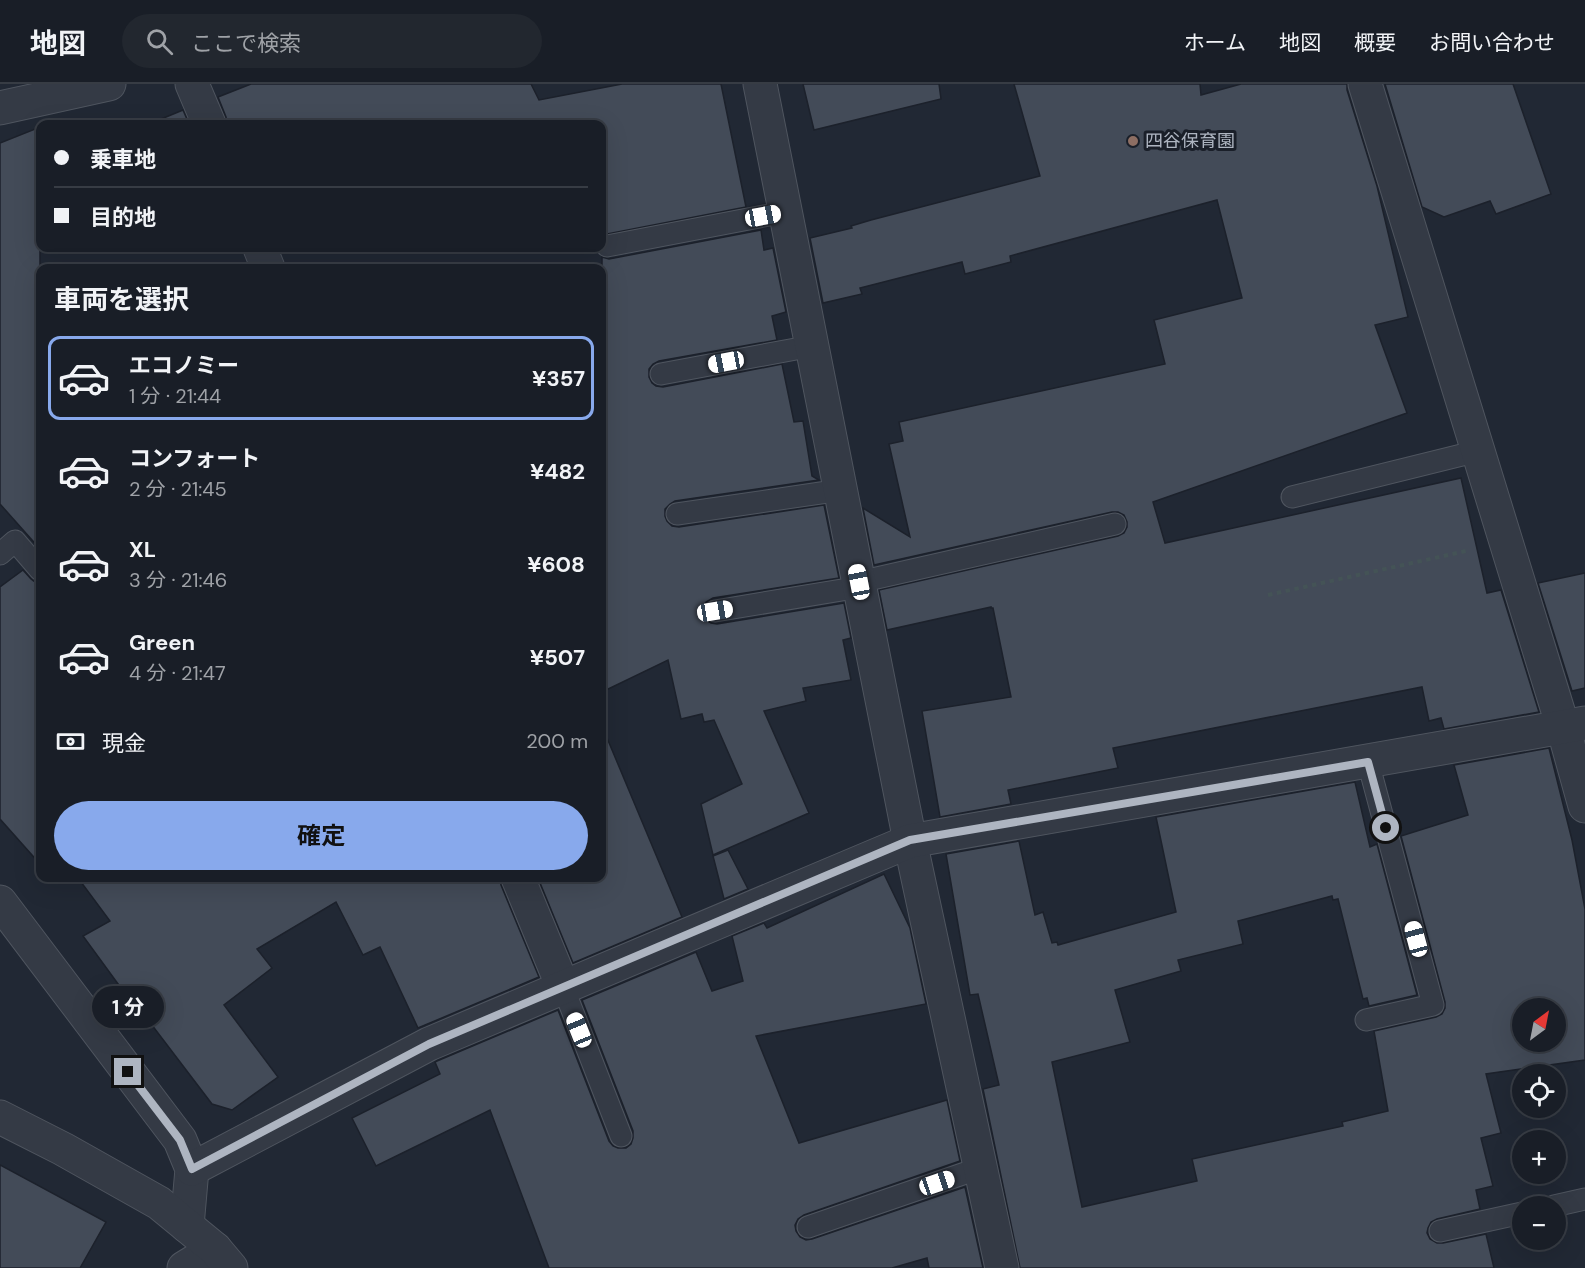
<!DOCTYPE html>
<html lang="ja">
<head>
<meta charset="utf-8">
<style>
  body { margin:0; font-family:"DM Sans","Noto Sans JP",sans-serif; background:#22272f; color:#f1f3f6; height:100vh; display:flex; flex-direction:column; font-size:22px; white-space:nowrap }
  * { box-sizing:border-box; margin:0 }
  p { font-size:20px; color:#9fa2a7 }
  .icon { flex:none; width:33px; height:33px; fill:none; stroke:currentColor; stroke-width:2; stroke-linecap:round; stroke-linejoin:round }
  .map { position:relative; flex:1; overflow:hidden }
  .side { position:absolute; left:36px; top:180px; width:570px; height:618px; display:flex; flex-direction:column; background:#191e27; border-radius:12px; box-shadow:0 6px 24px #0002,0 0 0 2px #373c44 }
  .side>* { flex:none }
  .guide { position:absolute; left:36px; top:36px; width:570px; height:132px; border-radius:12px; box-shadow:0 6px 24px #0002,0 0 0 2px #373c44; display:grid; align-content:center; height:132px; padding:0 18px; background:#191e27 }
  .needle { width:39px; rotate:32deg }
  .buttons { position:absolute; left:1512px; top:914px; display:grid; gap:12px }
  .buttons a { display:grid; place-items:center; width:54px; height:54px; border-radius:50%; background:#191e27; box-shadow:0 6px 24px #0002,0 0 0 2px #373c44; font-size:30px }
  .end { position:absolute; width:27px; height:27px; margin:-14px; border:8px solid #aeb5c1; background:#111; box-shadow:0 0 0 3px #111 }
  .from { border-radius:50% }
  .bubble { position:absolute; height:42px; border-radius:21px; background:#191e27; box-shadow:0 6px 24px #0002,0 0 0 2px #373c44; font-size:20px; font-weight:700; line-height:42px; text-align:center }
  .car { position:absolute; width:18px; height:36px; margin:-18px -9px; border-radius:8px; box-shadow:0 0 4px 2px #0007; background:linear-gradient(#fff 24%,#345 0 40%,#fff 0 76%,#345 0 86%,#fff 0) }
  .guide b { display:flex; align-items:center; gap:21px; height:57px; font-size:22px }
  .guide b+b { border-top:2px solid #373c44 }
  .guide i { width:15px; height:15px; background:#f1f3f6 }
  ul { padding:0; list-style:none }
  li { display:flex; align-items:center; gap:18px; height:84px; margin:0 12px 9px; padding:0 6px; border:3px solid transparent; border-radius:12px }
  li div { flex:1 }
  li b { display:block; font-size:22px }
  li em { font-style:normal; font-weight:700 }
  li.selected { border-color:#88a9ec }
  li>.icon { width:54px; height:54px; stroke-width:1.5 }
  h2 { padding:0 18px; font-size:27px; line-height:72px }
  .pay { display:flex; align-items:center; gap:15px; height:66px; padding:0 18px; font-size:22px }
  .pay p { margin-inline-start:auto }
  .button { display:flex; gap:12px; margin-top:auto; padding:12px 18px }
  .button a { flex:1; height:69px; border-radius:36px; background:#88a9ec; color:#111; font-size:24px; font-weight:700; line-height:69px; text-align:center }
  header { display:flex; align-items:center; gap:36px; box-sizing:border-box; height:84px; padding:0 30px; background:#191e27; border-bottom:2px solid #373c44 }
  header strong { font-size:28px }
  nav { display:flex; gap:33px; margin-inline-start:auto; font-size:21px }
  .search { width:420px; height:54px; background:#22272f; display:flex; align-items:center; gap:15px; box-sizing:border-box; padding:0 21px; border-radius:33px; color:#9fa2a7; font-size:22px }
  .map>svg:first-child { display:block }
  .building { fill:#434b58; stroke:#1c212b; stroke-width:1.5; fill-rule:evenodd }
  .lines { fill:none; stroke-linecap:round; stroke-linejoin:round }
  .service-casing { stroke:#4f555f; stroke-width:23 }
  .minor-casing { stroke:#4f555f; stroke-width:35 }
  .tertiary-casing { stroke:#4f555f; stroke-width:35 }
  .path { stroke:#445356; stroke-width:4; stroke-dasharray:4.5 4.5; stroke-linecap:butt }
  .service { stroke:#343a45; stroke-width:21 }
  .minor { stroke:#343a45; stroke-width:33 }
  .tertiary { stroke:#343a45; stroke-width:33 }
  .route { stroke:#aeb5c1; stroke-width:8 }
  .education-dot { fill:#8d6e63; stroke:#1a1f29; stroke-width:2 }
  .labels { text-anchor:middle; stroke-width:6; stroke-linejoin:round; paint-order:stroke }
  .poi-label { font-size:18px; fill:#aeb5c1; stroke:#1a1f29; text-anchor:start }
</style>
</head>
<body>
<header>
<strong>地図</strong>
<div class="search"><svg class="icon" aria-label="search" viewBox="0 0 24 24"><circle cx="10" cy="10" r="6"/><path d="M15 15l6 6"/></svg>ここで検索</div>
<nav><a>ホーム</a><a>地図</a><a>概要</a><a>お問い合わせ</a></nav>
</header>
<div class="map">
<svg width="1585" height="1184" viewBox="0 0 1585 1184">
  <rect width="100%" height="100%" fill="#212834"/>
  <g class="building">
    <polygon points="251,0 531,0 539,16 622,0 721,0 746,123 602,151 602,40 227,40 226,33 218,13"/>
    <polygon points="803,0 939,0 941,15 814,46"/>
    <polygon points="1014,0 1200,0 1201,11 1241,0 1347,0 1347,6 1377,102 1408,233 1375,241 1407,329 1153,418 1165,459 1461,394 1487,509 1501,506 1539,628 1444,645 1441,634 1429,637 1422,603 1113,664 1118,684 1008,706 1011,720 940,733 922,627 1011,613 993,524 991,524 991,523 887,546 879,506 1118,452 1124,449 1127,443 1127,438 1124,431 1118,428 1112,428 874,481 863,424 910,453 889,360 903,357 899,338 1165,280 1154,236 1242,214 1217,116 1010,172 1011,178 965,190 962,178 860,204 862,210 823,219 810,154 852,144 851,142 871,136 1040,92"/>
    <polygon points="1385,0 1513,0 1551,110 1496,130 1490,117 1444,133 1422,123"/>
    <polygon points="183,26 189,40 155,40 154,38"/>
    <polygon points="40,43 40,465 0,420 0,59"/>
    <polygon points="761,146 764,166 773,164 786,228 772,232 777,256 659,277 653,280 649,285 649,293 652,299 656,302 663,303 782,280 794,338 803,337 812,392 819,396 675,417 670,420 665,425 665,432 667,437 672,442 679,443 824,421 839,494 713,514 706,518 703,522 702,528 706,536 711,539 717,540 844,519 851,554 843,556 851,596 803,604 806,617 764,627 809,729 713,771 701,720 742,700 714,636 704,638 702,630 681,635 668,576 602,608 602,173 609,175"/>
    <polygon points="23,486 31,495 35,498 40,498 40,780 0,735 0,503"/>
    <polygon points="1585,489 1585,604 1572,607 1538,499"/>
    <polygon points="602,642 682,833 573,879 538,794 602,794"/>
    <path d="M1549,664L1572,756L1585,825V976L1486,990L1501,1049L1481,1054L1493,1102L1476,1106L1480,1125L1437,1135L1431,1138L1428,1144L1427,1149L1430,1155L1437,1159H1443L1486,1150L1494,1184H1020L983,1005L999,1001L978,910L970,911L946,770L1019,757L1035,831L1043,828L1052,859L1057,858L1058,861L1176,828L1156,733L1355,698L1370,763L1377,760L1417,911L1369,922L1367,914L1363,915L1338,815L1333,816L1332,812L1238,837L1243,860L1178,876L1181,887L1115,906L1130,958L1052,978L1082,1123L1197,1097L1192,1075L1343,1042L1342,1038L1388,1027L1374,947L1436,933L1442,930L1445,924V918L1401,752L1468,731L1454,681ZM1522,924H1556V957H1522Z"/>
    <polygon points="728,766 748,805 724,815 713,772"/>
    <polygon points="884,790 910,844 926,920 756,952 799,1059 947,1016 960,1077 804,1131 798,1135 795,1141 796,1147 800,1153 806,1156 812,1155 965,1103 983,1184 929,1184 927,1174 892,1184 549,1184 490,1026 376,1082 352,1034 440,990 435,978 437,977 558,926 609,1057 613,1062 618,1064 626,1064 631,1060 633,1054 633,1047 582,916 696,868 712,907 743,897 732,852 764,839 767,844"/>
    <polygon points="78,794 500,794 501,801 539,893 418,944 380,863 363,871 336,818 257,865 272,884 224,921 278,993 232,1026 212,1020 123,903 121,904 83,852 110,837"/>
    <polygon points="0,1081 106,1138 80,1184 0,1184"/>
  </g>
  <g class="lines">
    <defs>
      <g id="service">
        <polyline points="607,162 785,128"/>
        <polyline points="661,290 812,262"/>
        <polyline points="1292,413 1478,367"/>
        <polyline points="677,430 841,406"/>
        <polyline points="0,470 15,457 40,486"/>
        <polyline points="859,498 1115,440"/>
        <polyline points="715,527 860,503"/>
        <polyline points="563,903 621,1052"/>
        <polyline points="1366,936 1433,921 1368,678"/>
        <polyline points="1554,1122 1585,1115"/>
        <polyline points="808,1143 980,1084"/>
        <polyline points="1440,1147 1522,1129"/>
      </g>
      <g id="minor">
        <polyline points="192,0 209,40"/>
        <polyline points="760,0 910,757 1002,1184"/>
        <polyline points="1365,0 1563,643 1585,722"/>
        <polyline points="0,24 109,0"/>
        <polyline points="260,164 268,184"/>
        <polyline points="518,794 563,903"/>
        <polyline points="0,818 180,1056 192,1085 187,1142"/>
        <polyline points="192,1085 429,960 910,757 1585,639"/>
        <polyline points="184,1184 215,1165"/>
      </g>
      <polyline id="tertiary" points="0,1033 63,1065 159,1119 215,1165 231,1184"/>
    </defs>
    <use href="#service" class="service-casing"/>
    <use href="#minor" class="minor-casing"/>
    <use href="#tertiary" class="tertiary-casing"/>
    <polyline class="path" points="1268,511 1466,467"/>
    <use href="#service" class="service"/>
    <use href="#minor" class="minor"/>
    <use href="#tertiary" class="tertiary"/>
  </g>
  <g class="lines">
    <polyline class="route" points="128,988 180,1056 192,1085 429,960 910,756 1368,678 1386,744"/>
  </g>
  <circle class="education-dot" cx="1133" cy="57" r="6"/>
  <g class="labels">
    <g class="poi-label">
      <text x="1145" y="63">四谷保育園</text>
    </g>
  </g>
</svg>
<div class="buttons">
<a><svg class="needle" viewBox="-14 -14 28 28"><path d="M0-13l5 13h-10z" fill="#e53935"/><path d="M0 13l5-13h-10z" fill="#9fa2a7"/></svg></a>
<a><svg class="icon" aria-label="locate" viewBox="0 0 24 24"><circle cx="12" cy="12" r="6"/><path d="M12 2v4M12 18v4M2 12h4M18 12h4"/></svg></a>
<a>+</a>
<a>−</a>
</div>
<i class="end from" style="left:1386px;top:744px"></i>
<i class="end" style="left:128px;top:988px"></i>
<div class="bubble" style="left:92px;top:902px;width:72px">1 分</div>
<i class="car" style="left:763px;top:132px;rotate:79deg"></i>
<i class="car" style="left:726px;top:278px;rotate:259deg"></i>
<i class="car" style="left:859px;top:498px;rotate:349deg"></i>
<i class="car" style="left:715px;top:527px;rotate:81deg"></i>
<i class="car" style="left:1416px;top:855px;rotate:345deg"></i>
<i class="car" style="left:579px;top:946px;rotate:338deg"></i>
<i class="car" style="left:937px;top:1099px;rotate:71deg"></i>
<div class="guide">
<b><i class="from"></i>乗車地</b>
<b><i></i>目的地</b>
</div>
<section class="side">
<h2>車両を選択</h2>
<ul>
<li class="selected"><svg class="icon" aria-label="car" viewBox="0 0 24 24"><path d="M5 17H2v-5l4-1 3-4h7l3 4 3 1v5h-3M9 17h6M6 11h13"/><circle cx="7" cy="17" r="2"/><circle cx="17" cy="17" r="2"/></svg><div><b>エコノミー</b><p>1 分 · 21:44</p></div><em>¥357</em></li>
<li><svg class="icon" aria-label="car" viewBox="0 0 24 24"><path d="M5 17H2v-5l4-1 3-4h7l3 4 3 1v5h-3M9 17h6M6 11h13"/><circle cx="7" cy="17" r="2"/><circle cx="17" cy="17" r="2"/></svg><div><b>コンフォート</b><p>2 分 · 21:45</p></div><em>¥482</em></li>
<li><svg class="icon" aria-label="car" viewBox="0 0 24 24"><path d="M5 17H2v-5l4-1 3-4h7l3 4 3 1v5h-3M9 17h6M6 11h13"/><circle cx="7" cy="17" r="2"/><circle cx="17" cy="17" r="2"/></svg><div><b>XL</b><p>3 分 · 21:46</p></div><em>¥608</em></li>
<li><svg class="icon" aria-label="car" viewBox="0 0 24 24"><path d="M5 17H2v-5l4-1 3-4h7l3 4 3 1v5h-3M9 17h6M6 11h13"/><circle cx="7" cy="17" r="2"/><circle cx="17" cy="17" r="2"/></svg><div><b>Green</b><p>4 分 · 21:47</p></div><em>¥507</em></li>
</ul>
<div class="pay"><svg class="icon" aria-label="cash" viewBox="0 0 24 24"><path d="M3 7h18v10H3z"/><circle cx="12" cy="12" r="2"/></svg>現金<p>200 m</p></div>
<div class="button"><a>確定</a></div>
</section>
</div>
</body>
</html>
